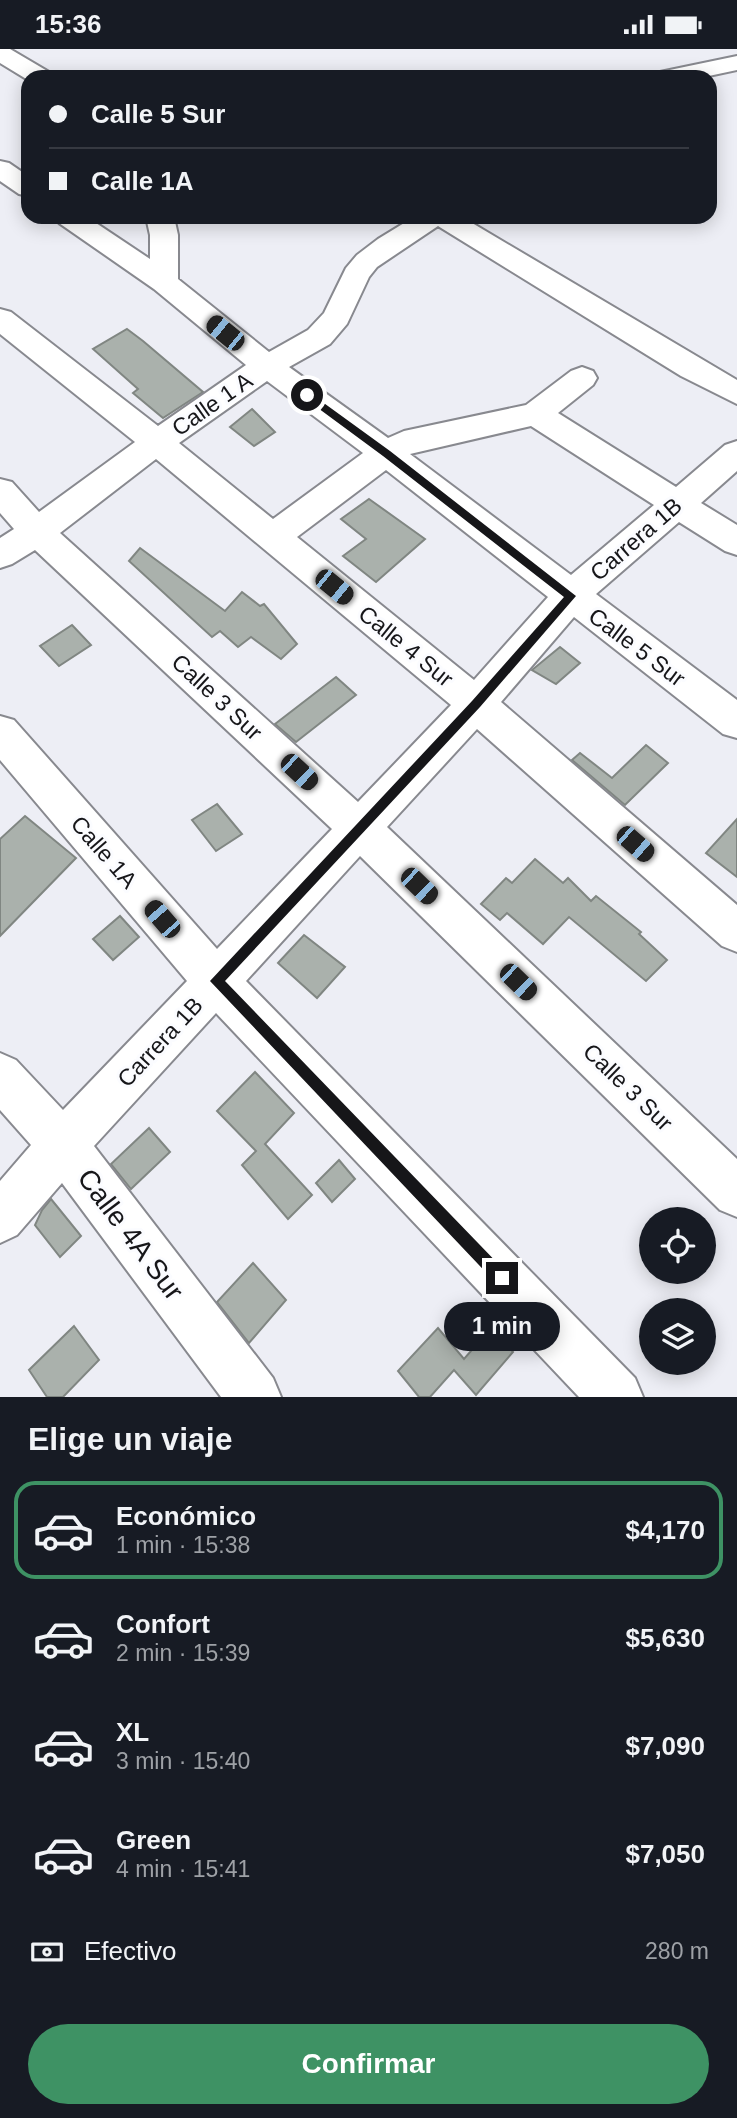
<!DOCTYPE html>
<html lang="es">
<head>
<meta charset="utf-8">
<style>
  body { margin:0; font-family:Arial,sans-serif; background:#20242c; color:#f1f3f6; height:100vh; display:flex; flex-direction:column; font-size:26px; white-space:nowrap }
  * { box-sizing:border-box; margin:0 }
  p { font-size:23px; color:#9ea1a6 }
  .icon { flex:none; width:38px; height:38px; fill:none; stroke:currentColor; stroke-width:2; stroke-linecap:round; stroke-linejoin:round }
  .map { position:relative; height:1348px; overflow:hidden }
  .details { display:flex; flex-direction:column; background:#171b24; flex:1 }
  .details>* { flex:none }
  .top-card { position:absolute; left:21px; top:21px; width:696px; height:154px; border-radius:21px; box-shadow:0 4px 18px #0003; display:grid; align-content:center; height:154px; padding:0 28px; background:#171b24 }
  .fabs { position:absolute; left:639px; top:1158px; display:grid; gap:14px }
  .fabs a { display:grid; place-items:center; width:77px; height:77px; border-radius:50%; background:#171b24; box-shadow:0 4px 18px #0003; font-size:35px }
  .end { position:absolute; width:32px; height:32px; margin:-16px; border:9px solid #161619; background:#fff; box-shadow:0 0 0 4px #fff }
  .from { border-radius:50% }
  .bubble { position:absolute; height:49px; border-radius:24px; background:#171b24; box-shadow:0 4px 18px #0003; font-size:23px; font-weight:600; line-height:49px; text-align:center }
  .car { position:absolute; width:21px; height:42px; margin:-21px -10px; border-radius:9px; box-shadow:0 0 5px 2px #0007; background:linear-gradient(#222 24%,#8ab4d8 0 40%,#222 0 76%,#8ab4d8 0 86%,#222 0) }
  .top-card b { display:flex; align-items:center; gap:24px; height:66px; font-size:26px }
  .top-card b+b { border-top:2px solid #363941 }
  .top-card i { width:18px; height:18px; background:#f1f3f6 }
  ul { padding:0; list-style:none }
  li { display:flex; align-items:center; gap:21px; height:98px; margin:0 14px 10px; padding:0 14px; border:4px solid transparent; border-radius:21px }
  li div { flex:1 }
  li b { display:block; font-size:26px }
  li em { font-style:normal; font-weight:600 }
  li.on { border-color:#3e9264 }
  li>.icon { width:63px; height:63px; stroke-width:1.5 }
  h2 { padding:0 28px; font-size:32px; line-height:84px }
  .pay { display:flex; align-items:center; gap:18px; height:77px; padding:0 28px; font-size:26px }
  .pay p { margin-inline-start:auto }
  .button { display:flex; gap:14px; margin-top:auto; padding:14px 28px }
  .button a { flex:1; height:80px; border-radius:42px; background:#3e9264; color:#fff; font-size:28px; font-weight:600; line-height:80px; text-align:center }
  .status { display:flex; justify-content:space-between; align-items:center; height:49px; padding:0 35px; background:#171b24; direction:ltr }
  .status svg { height:19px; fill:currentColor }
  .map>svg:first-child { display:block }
  .building { fill:#aab1ac; stroke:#808682; stroke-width:2 }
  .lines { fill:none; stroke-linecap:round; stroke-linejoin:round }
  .minor-casing { stroke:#88898f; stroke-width:4 }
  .minor { fill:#fff; fill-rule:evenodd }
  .route { fill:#161619 }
  .labels { text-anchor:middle; stroke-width:6; stroke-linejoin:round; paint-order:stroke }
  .street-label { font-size:23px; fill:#161619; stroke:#fbfcff }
  .near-street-label { font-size:28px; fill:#161619; stroke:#fbfcff }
</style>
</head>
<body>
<div class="status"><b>15:36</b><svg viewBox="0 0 49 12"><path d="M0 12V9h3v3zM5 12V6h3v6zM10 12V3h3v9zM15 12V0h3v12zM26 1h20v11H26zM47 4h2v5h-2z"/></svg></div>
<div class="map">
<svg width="737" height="1348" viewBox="0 0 737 1348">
  <rect width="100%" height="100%" fill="#edeef5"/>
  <g class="building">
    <polygon points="127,280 143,292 203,343 163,369 133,344 138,340 93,300"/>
    <polygon points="252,360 275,383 254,397 230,378"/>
    <polygon points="369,450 425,490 376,533 343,507 366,490 341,470"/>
    <polygon points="140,499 225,562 242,543 260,557 264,555 297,595 281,610 251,588 238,598 220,582 212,588 129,512"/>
    <polygon points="72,576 91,596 59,617 40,597"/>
    <polygon points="560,598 580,614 556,635 532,621"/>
    <polygon points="336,628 356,646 296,693 275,675"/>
    <polygon points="646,696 668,714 625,756 572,711 580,704 612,729"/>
    <polygon points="217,755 242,785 216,802 192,771"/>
    <polygon points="25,767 76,809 0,887 0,790"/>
    <polygon points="737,770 737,828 706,804"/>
    <polygon points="535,810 563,834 568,829 591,852 596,847 641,883 639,885 667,911 646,932 569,868 543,895 507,864 500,871 481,855 506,829 512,834"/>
    <polygon points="120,867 139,888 113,911 93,890"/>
    <polygon points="304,886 345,918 317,949 278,914"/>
    <polygon points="255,1023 294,1064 265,1095 312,1146 288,1170 242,1116 256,1102 217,1062"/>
    <polygon points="149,1079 170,1103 131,1140 111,1115"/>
    <polygon points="339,1111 355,1130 332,1153 316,1134"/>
    <polygon points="51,1150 81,1187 60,1208 35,1176 42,1161"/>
    <polygon points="253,1214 286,1251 249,1294 217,1253"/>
    <polygon points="74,1277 99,1311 63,1348 47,1348 29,1321"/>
    <polygon points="492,1278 513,1303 476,1346 454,1321 430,1348 419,1348 398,1322 438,1279 464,1310"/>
  </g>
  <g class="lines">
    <defs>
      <g id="minor">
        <polygon points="0,0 10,0 49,23 52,28 28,28 28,31 0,14"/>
        <polygon points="737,7 737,21 704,28 657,28 660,23"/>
        <polygon points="0,112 9,114 28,127 28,147 19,145 0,132"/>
        <path d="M55,168H87L150,210V186L146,168H174L178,186V230L269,303L308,281L324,264L346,219L357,206L378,190L414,168H462L737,331V355L681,327L438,177L377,218L369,228L347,275L330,295L289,318L388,389L404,382L526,356L571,322L582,318L593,322L597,329L593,336L558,364L676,438L725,396L737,392V422L701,454L737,476V506L725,502L679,473L596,545L737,651V689L723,685L574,568L501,653L737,856V903L722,897L477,680L387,778L737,1110V1168L720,1161L360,807L246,932L635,1329L643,1348H579L216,964L94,1097L273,1329L281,1348H221L62,1134L17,1186L0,1194V1132L31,1096L0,1061V1004L16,1011L63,1061L187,932L0,711V667L14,671L217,900L332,780L35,501L12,515L0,519V489L14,480L0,464V430L12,433L39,463L135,393L0,285V260L11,263L158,377L246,316L154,240L59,174ZM267,332L363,404L273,470L179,394ZM531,377L654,456L571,526L410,405ZM156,410L451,656L358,753L60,484ZM386,421L548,548L474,631L297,488Z"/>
      </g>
    </defs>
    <use href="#minor" class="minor-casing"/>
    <use href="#minor" class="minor"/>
  </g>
  <polygon class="route" points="303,344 310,344 390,402 576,547 480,658 225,932 507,1224 509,1229 507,1234 502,1237 496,1234 210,932 472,652 564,548 383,407 303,348"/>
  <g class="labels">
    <g class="street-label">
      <text transform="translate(212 355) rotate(-35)" y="8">Calle 1 A</text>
      <text transform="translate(636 490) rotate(-41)" y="8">Carrera 1B</text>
      <text transform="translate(406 597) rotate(39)" y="8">Calle 4 Sur</text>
      <text transform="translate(637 598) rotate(37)" y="8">Calle 5 Sur</text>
      <text transform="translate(217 648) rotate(43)" y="8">Calle 3 Sur</text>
      <text transform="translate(104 803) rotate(49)" y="8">Calle 1A</text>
      <text transform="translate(160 993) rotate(-47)" y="8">Carrera 1B</text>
      <text transform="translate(628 1038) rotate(44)" y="8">Calle 3 Sur</text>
    </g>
    <g class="near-street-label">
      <text transform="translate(131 1185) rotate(53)" y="10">Calle 4A Sur</text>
    </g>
  </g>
</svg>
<div class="fabs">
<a><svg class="icon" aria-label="locate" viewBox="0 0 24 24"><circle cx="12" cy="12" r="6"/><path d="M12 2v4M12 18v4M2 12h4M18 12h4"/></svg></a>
<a><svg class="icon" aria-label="layers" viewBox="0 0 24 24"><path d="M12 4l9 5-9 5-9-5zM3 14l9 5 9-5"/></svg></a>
</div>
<i class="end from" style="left:307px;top:346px"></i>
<i class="end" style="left:502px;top:1229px"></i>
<div class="bubble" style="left:444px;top:1253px;width:116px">1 min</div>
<i class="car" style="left:225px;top:284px;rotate:309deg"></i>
<i class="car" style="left:334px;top:538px;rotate:129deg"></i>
<i class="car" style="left:299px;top:723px;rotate:133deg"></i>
<i class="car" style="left:635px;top:795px;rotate:131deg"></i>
<i class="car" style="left:419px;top:837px;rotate:134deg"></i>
<i class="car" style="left:162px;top:870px;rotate:319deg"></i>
<i class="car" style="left:518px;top:933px;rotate:134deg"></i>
<div class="top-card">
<b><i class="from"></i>Calle 5 Sur</b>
<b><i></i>Calle 1A</b>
</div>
</div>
<section class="details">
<h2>Elige un viaje</h2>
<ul>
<li class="on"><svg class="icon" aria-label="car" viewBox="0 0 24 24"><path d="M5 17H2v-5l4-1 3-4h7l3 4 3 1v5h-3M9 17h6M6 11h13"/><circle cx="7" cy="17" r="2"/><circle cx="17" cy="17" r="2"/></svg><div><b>Económico</b><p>1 min · 15:38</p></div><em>$4,170</em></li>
<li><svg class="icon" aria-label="car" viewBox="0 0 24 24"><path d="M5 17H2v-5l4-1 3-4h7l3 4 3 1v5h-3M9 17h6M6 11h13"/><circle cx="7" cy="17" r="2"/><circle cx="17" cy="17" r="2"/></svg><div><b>Confort</b><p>2 min · 15:39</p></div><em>$5,630</em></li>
<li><svg class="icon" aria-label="car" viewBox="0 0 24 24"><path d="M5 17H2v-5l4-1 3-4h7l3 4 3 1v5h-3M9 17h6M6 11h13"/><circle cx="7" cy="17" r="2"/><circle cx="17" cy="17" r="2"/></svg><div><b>XL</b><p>3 min · 15:40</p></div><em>$7,090</em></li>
<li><svg class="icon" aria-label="car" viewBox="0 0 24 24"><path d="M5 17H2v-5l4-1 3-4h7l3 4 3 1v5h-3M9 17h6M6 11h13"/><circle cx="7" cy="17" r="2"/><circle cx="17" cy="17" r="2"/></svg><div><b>Green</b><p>4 min · 15:41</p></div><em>$7,050</em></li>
</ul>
<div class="pay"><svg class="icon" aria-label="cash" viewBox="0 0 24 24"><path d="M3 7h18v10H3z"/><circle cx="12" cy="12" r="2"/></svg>Efectivo<p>280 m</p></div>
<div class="button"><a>Confirmar</a></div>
</section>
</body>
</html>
